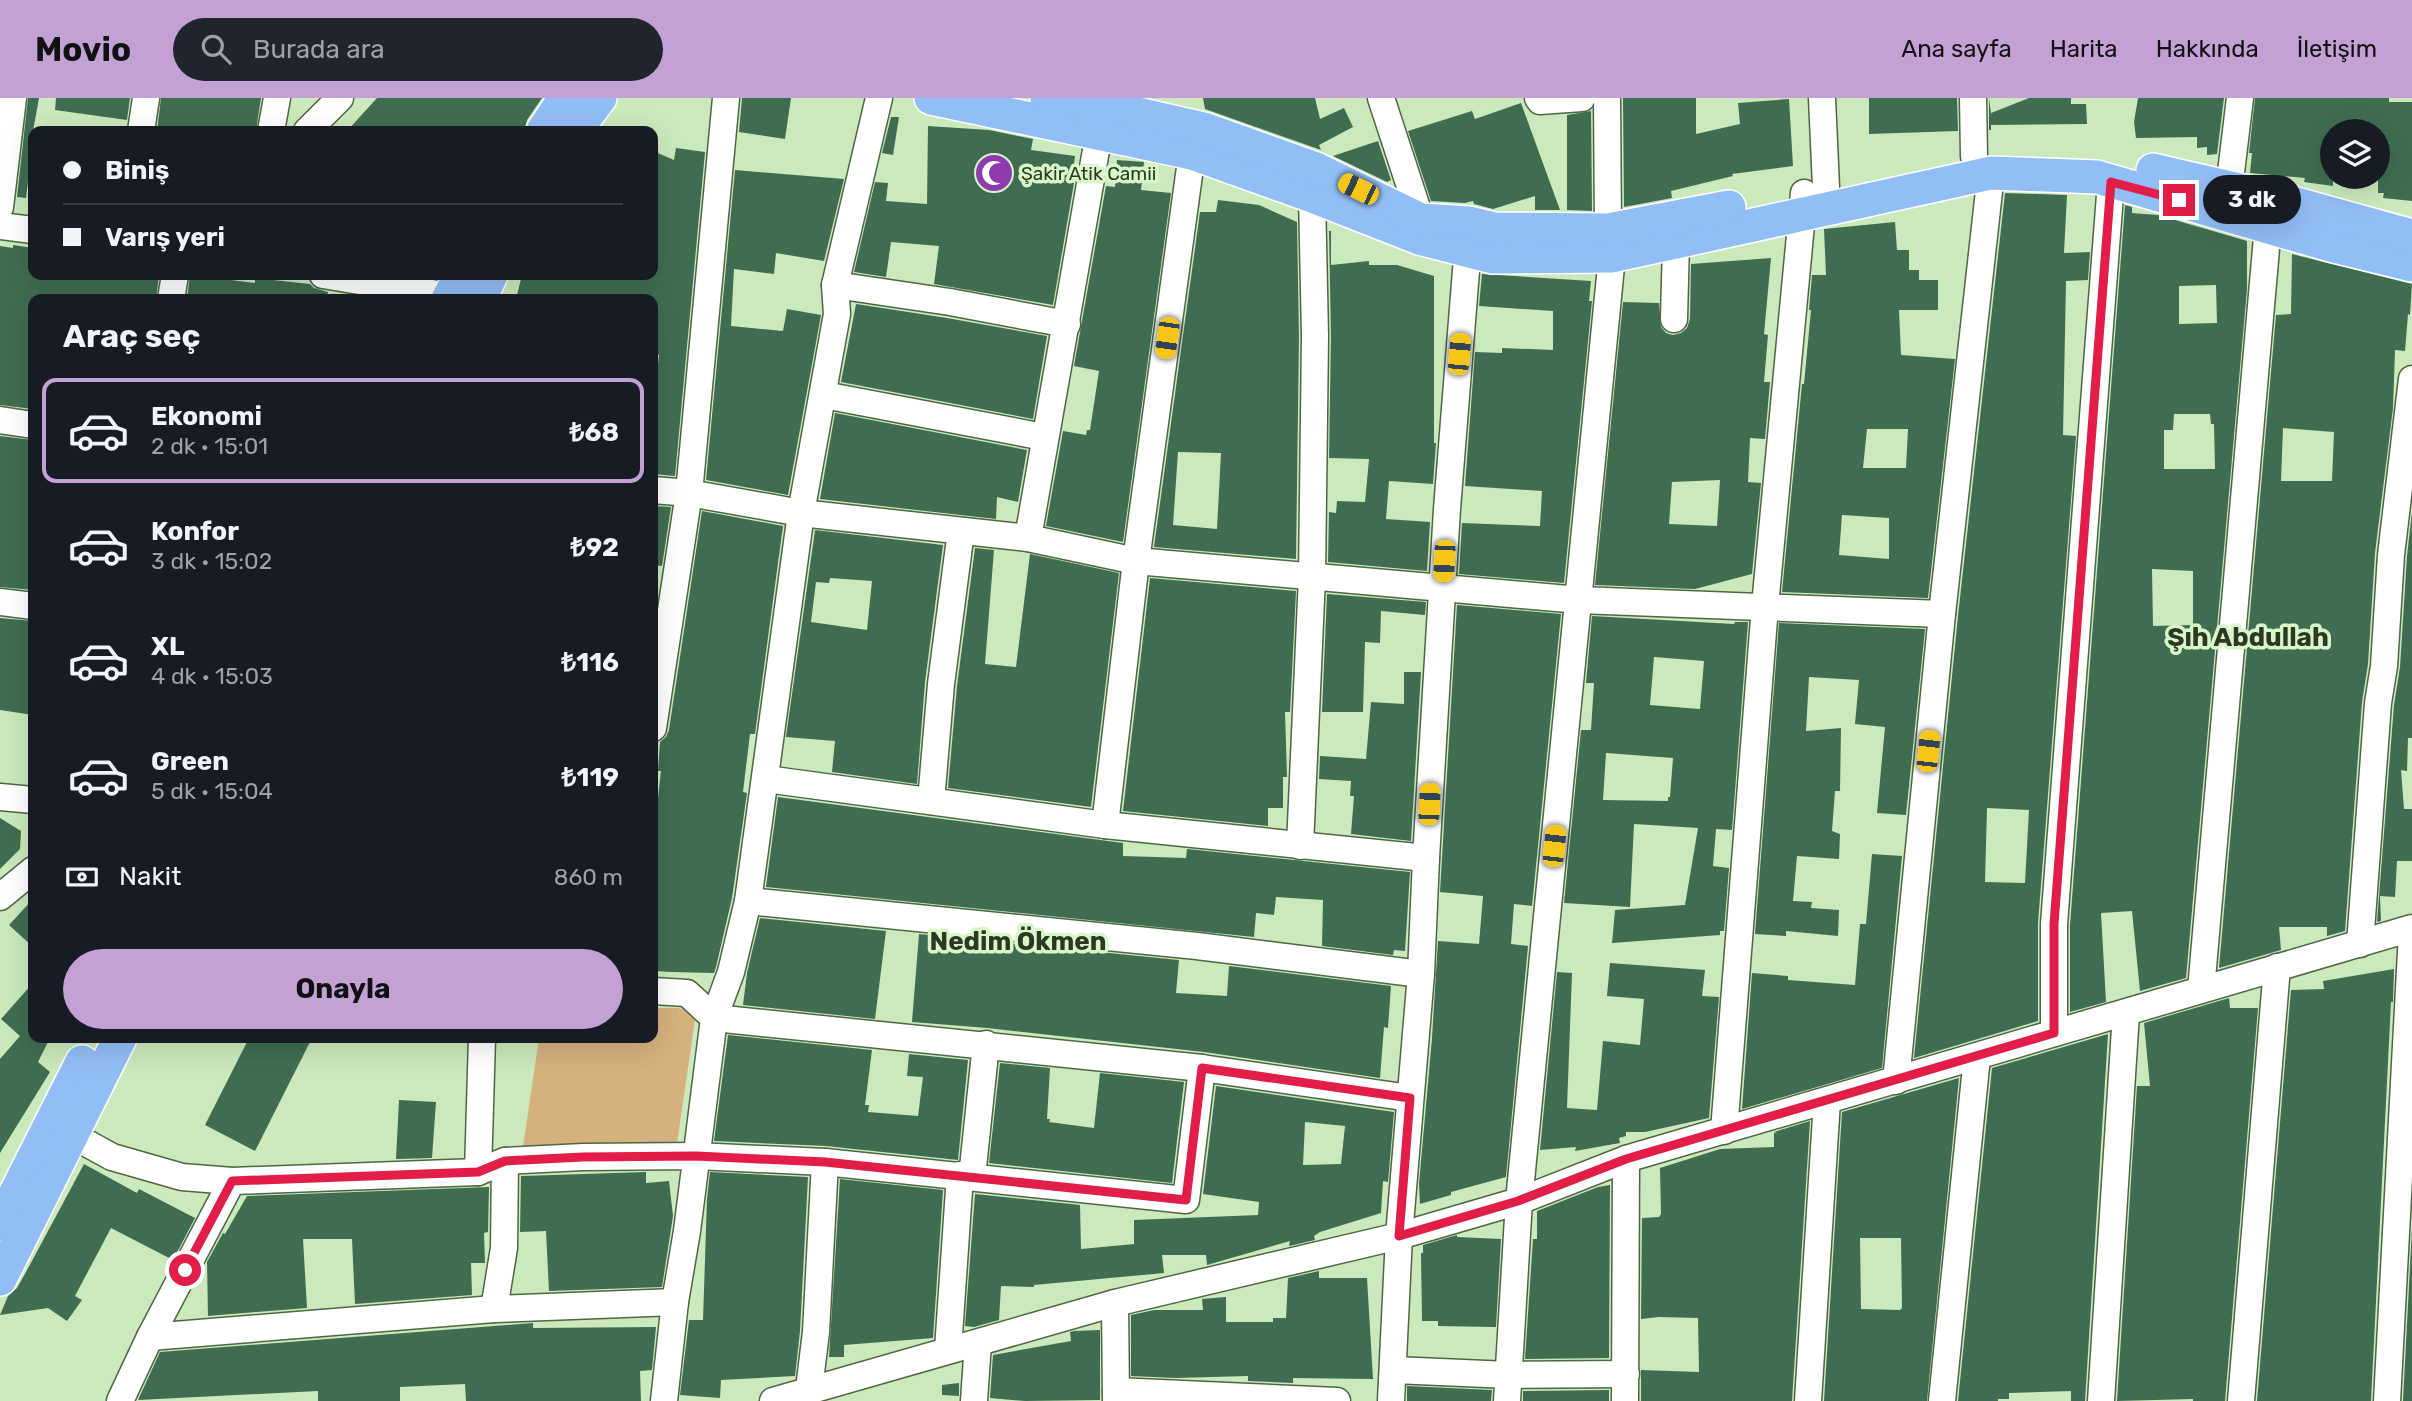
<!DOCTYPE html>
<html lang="tr">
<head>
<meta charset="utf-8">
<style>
  body { margin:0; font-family:Rubik,sans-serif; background:#20242c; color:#f1f3f6; height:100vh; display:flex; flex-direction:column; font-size:26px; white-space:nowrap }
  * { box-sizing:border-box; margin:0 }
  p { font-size:23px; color:#9ea1a6 }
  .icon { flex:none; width:38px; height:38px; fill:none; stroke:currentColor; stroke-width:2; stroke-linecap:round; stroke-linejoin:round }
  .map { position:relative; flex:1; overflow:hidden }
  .panel { position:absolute; left:28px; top:196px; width:630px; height:749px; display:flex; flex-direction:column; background:#171b24; border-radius:14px; box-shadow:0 7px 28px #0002 }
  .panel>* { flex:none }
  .top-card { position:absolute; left:28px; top:28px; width:630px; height:154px; border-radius:14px; box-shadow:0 7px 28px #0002; display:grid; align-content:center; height:154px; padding:0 35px; background:#171b24 }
  .fabs { position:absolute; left:2320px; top:21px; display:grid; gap:14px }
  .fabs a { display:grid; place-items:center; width:70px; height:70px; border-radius:50%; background:#171b24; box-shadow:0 7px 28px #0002; font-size:35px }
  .end { position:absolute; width:32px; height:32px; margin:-16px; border:9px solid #e11d48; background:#fff; box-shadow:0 0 0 4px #fff }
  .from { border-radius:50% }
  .bubble { position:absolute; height:49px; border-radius:24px; background:#171b24; box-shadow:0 7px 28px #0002; font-size:23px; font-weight:700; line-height:49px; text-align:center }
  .car { position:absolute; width:21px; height:42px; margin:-21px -10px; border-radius:9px; box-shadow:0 0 5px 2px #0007; background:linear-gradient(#f5c518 24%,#345 0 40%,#f5c518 0 76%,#345 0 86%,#f5c518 0) }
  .top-card b { display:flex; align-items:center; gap:24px; height:66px; font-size:26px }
  .top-card b+b { border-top:2px solid #363941 }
  .top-card i { width:18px; height:18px; background:#f1f3f6 }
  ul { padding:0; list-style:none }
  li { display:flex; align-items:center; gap:21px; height:105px; margin:0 14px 10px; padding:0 21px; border:4px solid transparent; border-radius:14px }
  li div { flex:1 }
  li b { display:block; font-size:26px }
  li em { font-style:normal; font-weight:700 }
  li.on { border-color:#c4a1d5 }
  li>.icon { width:63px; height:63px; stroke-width:1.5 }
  h2 { padding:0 35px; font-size:32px; line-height:84px }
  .pay { display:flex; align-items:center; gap:18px; height:77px; padding:0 35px; font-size:26px }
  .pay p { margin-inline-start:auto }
  .cta { display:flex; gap:14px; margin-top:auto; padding:14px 35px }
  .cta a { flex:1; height:80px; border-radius:42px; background:#c4a1d5; color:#111; font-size:28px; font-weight:700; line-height:80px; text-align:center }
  header { display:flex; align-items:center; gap:42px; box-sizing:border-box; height:98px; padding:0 35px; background:#c4a1d5; color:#111 }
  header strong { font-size:33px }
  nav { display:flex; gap:38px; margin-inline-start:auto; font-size:24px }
  .search { width:490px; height:63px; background:#20242c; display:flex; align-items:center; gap:18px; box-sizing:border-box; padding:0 24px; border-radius:38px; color:#9ea1a6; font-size:26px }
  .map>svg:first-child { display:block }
  .green { fill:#d5b17e }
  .building { fill:#406d51; fill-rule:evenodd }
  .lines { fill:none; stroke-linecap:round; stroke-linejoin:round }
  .minor-casing { stroke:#4d6740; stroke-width:29 }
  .major-casing { stroke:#fff; stroke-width:36 }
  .minor { stroke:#fff; stroke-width:26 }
  .major { stroke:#92bef6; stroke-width:33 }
  .route { stroke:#e11d48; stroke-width:9 }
  .labels { text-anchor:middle; stroke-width:7; stroke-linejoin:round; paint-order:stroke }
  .poi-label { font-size:19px; fill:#2c3826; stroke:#d8f7c9; text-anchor:start }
  .district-label { font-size:26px; font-weight:bold; fill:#2c3826; stroke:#d8f7c9 }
</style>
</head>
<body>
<header>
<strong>Movio</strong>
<div class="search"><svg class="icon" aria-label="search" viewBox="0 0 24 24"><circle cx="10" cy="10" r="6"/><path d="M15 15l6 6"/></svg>Burada ara</div>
<nav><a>Ana sayfa</a><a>Harita</a><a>Hakkında</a><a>İletişim</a></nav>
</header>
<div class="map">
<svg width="2412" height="1303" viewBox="0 0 2412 1303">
  <rect width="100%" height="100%" fill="#cbe9bd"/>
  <polygon class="green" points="653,910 678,910 696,915 676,1052 523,1049 539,940 653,940"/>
  <g class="building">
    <polygon points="28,0 39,0 33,33 33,67 30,67 26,100 17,99"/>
    <polygon points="56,0 130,0 127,22 55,12"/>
    <polygon points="161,0 261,0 256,33 157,33"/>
    <polygon points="377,0 542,0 527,22 524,33 347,33"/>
    <polygon points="742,0 791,0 785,41 739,34"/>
    <polygon points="1203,0 1315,0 1320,21 1344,10 1353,29 1319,47 1321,52 1205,11"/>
    <polygon points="1623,0 1696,0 1696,36 1740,26 1738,5 1789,1 1793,68 1732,76 1733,78 1671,93 1672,100 1624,109"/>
    <polygon points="1869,0 1957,0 1958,33 1869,36"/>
    <polygon points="1989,0 1991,15 2029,0 2071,0 2071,6 2086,6 2087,26 1991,27 1991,32 1989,32"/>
    <polygon points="2138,0 2224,0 2217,56 2207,57 2207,49 2197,50 2197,39 2136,40 2134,24"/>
    <polygon points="2255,0 2389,0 2389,4 2412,4 2412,103 2383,100 2384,95 2378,95 2378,33 2333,33 2333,88 2304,84 2305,80 2250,75 2252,55 2249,55"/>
    <polygon points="1521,5 1560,112 1535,112 1535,98 1493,111 1474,106 1473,103 1465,105 1431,103 1408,33 1472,13 1475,21"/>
    <polygon points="1591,13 1592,113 1567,112 1567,17"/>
    <polygon points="891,19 899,19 893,57 882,55"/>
    <polygon points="928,28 989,32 1033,41 1031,52 1075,58 1072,84 1074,85 1053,207 934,186 939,148 891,144 886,179 854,174 875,84 888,85 886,103 927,106"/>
    <polygon points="1378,43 1391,82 1387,84 1333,58"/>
    <polygon points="676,50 705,54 675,378 653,376 653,310 659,257 653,256 653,201 516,201 522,177 610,177 634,181 635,177 653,177 653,53 674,62"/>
    <polygon points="1117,62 1144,64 1141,92 1171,95 1123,444 1046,428 1063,333 1086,337 1087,332 1090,332 1099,273 1074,268 1106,88 1115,89"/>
    <polygon points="735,72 844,81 824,163 776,155 774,176 734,171 731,228 783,233 787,211 821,217 788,397 706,382"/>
    <path d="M2005,95L2067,97L2064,155L2090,154L2088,182L2066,183L2063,337L2076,338L2038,825V923L1914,960L1958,518ZM1987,710L2029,712L2025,785L1985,784Z"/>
    <path d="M1218,102L1259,107L1297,124L1299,238L1296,461L1154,449L1200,114H1216ZM1178,354L1221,355L1217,431L1173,427Z"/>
    <path d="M2125,107L2132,109V115L2158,117L2247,143V191L2186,880L2140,893L2132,813L2101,815L2106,904L2070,914V827ZM2216,187L2217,225L2179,226V188ZM2174,316H2210L2211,326H2214L2215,371H2164V332H2173ZM2152,471L2193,473V527L2153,528Z"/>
    <path d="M1895,124L1897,152H1909V172H1919V182H1938V212H1899L1901,257L1955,261L1928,500L1782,494L1802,286H1804L1811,212H1809L1812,177H1826L1824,131ZM1867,331H1908L1906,370H1863ZM1842,417L1889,420V461L1839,457Z"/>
    <polygon points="1329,133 1331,133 1331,167 1369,163 1369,167 1397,167 1434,178 1434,345 1436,345 1433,386 1389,383 1386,421 1430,424 1427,473 1328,464 1329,414 1336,415 1337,403 1365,404 1369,361 1329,360 1331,238"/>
    <polygon points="13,147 33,150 33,177 159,177 156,201 33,201 33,311 0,307 0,148 13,150"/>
    <path d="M2292,156L2412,186L2410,217L2408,216L2405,253L2395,252L2393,310L2375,455L2368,566L2362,604L2345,833L2327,838V829H2279L2281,852L2219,870L2276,217L2291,216ZM2283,330L2334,334L2332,383H2281Z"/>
    <path d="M1771,160L1764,236L1768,237L1764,284H1770L1765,341L1750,340L1748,384L1761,385L1752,476L1695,491L1595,487L1623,204L1659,205L1661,229L1666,235L1673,237L1681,235L1687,230L1690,221L1691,166ZM1720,382L1717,428L1669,426L1672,384Z"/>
    <polygon points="1482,176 1591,183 1589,203 1592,203 1564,485 1459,476 1462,425 1540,428 1542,393 1465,388 1475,254 1502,255 1502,250 1553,252 1553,213 1479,208"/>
    <polygon points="190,177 255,185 255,180 310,186 314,190 328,194 327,201 187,201"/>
    <polygon points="856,206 947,220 1047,238 1033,321 841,284"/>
    <polygon points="835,315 1027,352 1018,404 997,399 996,421 820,401"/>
    <polygon points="0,338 33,342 33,492 0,489"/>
    <polygon points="653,408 671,409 662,468 653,467"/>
    <polygon points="702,413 783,428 755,636 750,636 743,694 747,695 732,800 716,869 714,875 671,874 653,873 653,727 655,727 661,673 658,673 660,644 666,639 669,632"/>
    <polygon points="2412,414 2412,640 2408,640 2407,673 2401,672 2404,711 2412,711 2412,763 2397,763 2395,799 2380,798 2381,823 2377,824 2394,607 2400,569 2407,458"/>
    <path d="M815,432L943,447L925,584L917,686L832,674L835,643L786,639ZM830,480L872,483L867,532L811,524L816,484L829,485Z"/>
    <polygon points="975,450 994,452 985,566 1016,569 1030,456 1119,475 1091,709 948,690 957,588"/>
    <polygon points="1150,480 1296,493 1290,614 1285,614 1287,679 1283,679 1283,710 1268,710 1268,728 1123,713"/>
    <polygon points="1327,496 1426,504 1425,517 1381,513 1380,545 1365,544 1363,614 1322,614"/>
    <polygon points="1457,507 1561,516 1532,808 1514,806 1511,846 1528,848 1506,1079 1451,1094 1451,1097 1420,1106 1419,1086 1432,940 1438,843 1479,846 1483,798 1440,794"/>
    <path d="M1592,518L1734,526L1735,524H1748L1732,732L1716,731L1713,768L1729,770L1724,833H1720V837L1612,845L1615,812L1685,807L1698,730L1634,726L1630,809L1564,805L1581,632H1591L1594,585H1586ZM1654,559L1704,563L1700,611L1650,607ZM1606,655L1673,660L1670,699H1668V703L1603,702Z"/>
    <polygon points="0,520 33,523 33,617 0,612"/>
    <polygon points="1779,525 1925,531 1906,717 1877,715 1885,629 1855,626 1859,582 1809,579 1806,633 1841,630 1840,693 1835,693 1832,733 1840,736 1839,761 1797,758 1793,803 1812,804 1811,810 1839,812 1838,838 1786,833 1786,838 1755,836"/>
    <polygon points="1404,574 1421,574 1411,743 1351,736 1354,698 1350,698 1351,683 1319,681 1320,658 1366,661 1371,604 1404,606"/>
    <polygon points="778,699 1123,745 1123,758 1186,760 1187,751 1410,774 1405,853 1394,852 1393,857 1322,848 1323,802 1276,799 1274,817 1256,815 1254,839 766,789"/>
    <polygon points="0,720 21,733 20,751 0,771"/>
    <polygon points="1872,756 1902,758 1882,970 1742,1011 1752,875 1788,878 1788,882 1855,887 1860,826 1866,826"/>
    <polygon points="33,801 33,849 9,827"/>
    <polygon points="760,820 886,833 875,921 743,907 747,875"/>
    <polygon points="919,836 1179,862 1176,895 1227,898 1229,868 1391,888 1388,930 1384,929 1380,980 1204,954 987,930 912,924"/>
    <polygon points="1610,865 1705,872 1702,898 1719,899 1709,1020 1645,1034 1626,1034 1626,1038 1619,1040 1620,1045 1575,1053 1576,1049 1540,1052 1557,874 1572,875 1567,1010 1597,1012 1603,943 1640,947 1644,901 1607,898"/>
    <polygon points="2394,871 2393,904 2391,904 2371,1303 2257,1303 2291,892 2324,891 2323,883"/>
    <polygon points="33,885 33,940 50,940 38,964 50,974 0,1055 0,961 20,938 1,921"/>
    <polygon points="2229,900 2230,910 2258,910 2225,1303 2193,1303 2193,1301 2117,1303 2137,988 2150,988 2144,925"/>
    <polygon points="2108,936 2085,1303 2071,1303 2071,1293 2009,1295 2009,1301 1998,1301 1998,1303 1958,1303 1992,970"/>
    <polygon points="728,937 872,952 865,1007 869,1007 868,1014 918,1018 923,979 907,978 909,956 968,962 958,1062 826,1048 714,1043"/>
    <polygon points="249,940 312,940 255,1053 205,1027"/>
    <polygon points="1000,965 1050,970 1047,1021 1050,1021 1049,1024 1094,1030 1100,975 1184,984 1172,1085 989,1065"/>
    <path d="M1959,980L1927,1303H1824L1842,1014ZM1860,1140H1901L1902,1210L1900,1212L1861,1211Z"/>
    <path d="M1216,988L1394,1014L1388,1084L1383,1083L1381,1115L1320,1134L1314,1138L1315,1142L1289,1148L1290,1143L1207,1167L1206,1157H1162L1164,1175L1034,1187V1189L1001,1188L999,1222L974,1229L965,1228L975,1096L1080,1107L1081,1151L1134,1146V1122L1258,1117L1259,1104L1203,1096ZM1305,1024L1345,1028L1341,1066L1303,1067Z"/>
    <polygon points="399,1002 436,1004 432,1060 396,1061"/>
    <polygon points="1810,1023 1792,1303 1641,1303 1641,1272 1699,1274 1698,1220 1659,1219 1641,1221 1642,1120 1659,1119 1661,1116 1660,1070 1720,1051 1774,1049 1774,1035 1777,1034 1774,1034"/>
    <polygon points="84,1066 137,1095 139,1091 195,1120 173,1162 111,1130 75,1198 82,1202 67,1223 48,1210 0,1217 8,1198 17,1190 26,1174"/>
    <polygon points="646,1074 646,1085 669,1083 673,1118 662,1189 549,1193 546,1133 520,1134 521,1078"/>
    <polygon points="710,1074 808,1079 800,1233 795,1278 721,1282 720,1300 680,1297 689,1222 703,1222 707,1101"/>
    <polygon points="840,1081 943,1092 933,1240 844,1247 844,1259 829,1259"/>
    <polygon points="1610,1087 1609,1260 1525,1261 1533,1141 1537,1141 1537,1113 1598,1089"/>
    <polygon points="489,1089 488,1134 484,1135 485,1165 471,1165 472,1197 355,1206 352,1141 303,1141 307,1210 208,1218 207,1164 223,1135 225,1136 247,1098"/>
    <polygon points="2412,1130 2412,1303 2403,1303"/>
    <polygon points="1457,1137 1457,1139 1501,1141 1496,1229 1438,1228 1438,1223 1422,1223 1421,1155 1423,1155 1423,1147"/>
    <polygon points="1319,1173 1319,1180 1367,1180 1373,1281 1293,1280 1293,1285 1248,1283 1248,1278 1176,1280 1131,1278 1131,1217 1154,1212 1203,1212 1202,1201 1226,1199 1226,1224 1273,1224 1273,1220 1286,1220 1288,1180"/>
    <polygon points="533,1225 533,1230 656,1229 652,1272 640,1273 641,1303 466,1303 465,1286 400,1289 400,1303 318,1303 318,1293 138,1302 160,1254"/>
    <polygon points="1100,1232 1100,1302 1025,1303 990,1300 993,1257 1071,1243 1070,1234 1074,1233"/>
    <polygon points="959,1285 959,1298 942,1297 942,1287"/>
    <polygon points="1407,1288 1492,1292 1491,1303 1407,1303"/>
    <polygon points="1609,1292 1609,1303 1523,1303 1523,1293"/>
  </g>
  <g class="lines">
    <defs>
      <g id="minor">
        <polyline points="1381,0 1421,122"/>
        <polyline points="1538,0 1540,3 1582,0"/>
        <polyline points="1822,0 1826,89"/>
        <polyline points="1973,0 1974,58"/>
        <polyline points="141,33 146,0"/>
        <polyline points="271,33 277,0"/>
        <polyline points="307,33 340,0"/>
        <polyline points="2229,91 2240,0"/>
        <polyline points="0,109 13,0"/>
        <polyline points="0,128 33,132"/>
        <polyline points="323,177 450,198"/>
        <polyline points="835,187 950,204 1067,226"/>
        <polyline points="171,201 175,177"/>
        <polyline points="1674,221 1676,144"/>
        <polyline points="824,297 1044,339"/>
        <polyline points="0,322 33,327"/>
        <polyline points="653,392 689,395 801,415 1028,440 1136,463 1579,502 1942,516"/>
        <polyline points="1028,440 1099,35"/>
        <polyline points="0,504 33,508"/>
        <polyline points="653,630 689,395 726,0"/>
        <polyline points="766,681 1105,727 1426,760"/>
        <polyline points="0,699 33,702"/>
        <polyline points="931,703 941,586 961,433"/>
        <polyline points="1105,727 1136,463 1192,55"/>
        <polyline points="1300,748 1312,479 1315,238 1312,98"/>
        <polyline points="0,799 33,772"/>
        <polyline points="748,803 1197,848 1421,876"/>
        <polyline points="2360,846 2378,605 2384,568 2391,457 2412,281"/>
        <polyline points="2201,892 2268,128"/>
        <polyline points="653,893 687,895 714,920 1202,970 1410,1000"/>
        <polyline points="2054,935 2054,826 2111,84"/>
        <polyline points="1896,983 1942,516 1991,75"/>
        <polyline points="1724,1033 1765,508 1804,95"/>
        <polyline points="72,1037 112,1059 182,1079 232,1083 478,1074 505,1063 583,1059 696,1058 825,1064 1186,1102 1202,970"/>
        <polyline points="478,1074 482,940"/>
        <polyline points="972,1079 986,946"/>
        <polyline points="1115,1205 1116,1303"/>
        <polyline points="494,1211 504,1150 505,1063"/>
        <polyline points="150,1239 494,1211 675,1204"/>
        <polyline points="948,1252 960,1077"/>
        <polyline points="1394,1272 1509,1277 1626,1276"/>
        <polyline points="809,1291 816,1234 825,1064"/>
        <polyline points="1116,1293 1337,1303"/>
        <polyline points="120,1303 150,1239 232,1083"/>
        <polyline points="664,1303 675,1204 687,1133 714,920 731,874 748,803 801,415 837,216 835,187 879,0"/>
        <polyline points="773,1303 1115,1205 1399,1138 1519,1103 1626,1061 2412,830"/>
        <polyline points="974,1303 978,1245"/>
        <polyline points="1391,1303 1399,1138 1421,876 1426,760 1447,411 1469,135"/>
        <polyline points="1507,1303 1519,1103 1612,158 1608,132 1607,0"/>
        <polyline points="1625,1303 1626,1061"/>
        <polyline points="1808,1303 1827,1003"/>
        <polyline points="1942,1303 1977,959"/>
        <polyline points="2101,1303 2126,915"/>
        <polyline points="2241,1303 2277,869"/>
        <polyline points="2387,1303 2412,835"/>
      </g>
      <g id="major">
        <polyline points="931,0 1192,55 1312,98 1419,140 1493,159 1612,158 1991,75 2097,79 2330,147 2412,167"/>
        <polyline points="1047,0 1129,14 1204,31 1316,71 1421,122 1469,125 1495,131 1608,132 1729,109"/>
        <polyline points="543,33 565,0"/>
        <polyline points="575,33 600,0"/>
        <polyline points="2153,72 2278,101 2412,138"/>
        <polyline points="448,201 461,177"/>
        <polyline points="480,201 491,177"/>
        <polyline points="0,1126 82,964"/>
        <polyline points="0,1181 120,940"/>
      </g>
    </defs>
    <use href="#minor" class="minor-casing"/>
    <use href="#major" class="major-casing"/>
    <use href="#minor" class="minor"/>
    <use href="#major" class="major"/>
  </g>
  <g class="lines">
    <polyline class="route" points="185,1172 232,1083 478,1074 505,1063 583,1059 696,1058 825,1064 1186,1102 1202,970 1410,1000 1399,1138 1518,1103 1626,1061 2054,935 2054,826 2111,84 2179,102"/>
  </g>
  <defs>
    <symbol id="mosque-disc" viewBox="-11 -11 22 22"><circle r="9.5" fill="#8e3cac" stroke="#d8f7c9"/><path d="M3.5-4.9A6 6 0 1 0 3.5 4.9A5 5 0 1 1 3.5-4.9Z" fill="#fff"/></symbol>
  </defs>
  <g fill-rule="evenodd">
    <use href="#mosque-disc" x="972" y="53" width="44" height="44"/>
  </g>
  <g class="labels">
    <g class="poi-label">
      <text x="1021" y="82">Şakir Atik Camii</text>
    </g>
    <g class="district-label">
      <text x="2248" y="548">Şıh Abdullah</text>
      <text x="1018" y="852">Nedim Ökmen</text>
    </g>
  </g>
</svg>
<div class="fabs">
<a><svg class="icon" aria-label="layers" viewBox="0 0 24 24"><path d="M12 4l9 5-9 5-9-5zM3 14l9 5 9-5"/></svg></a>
</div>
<i class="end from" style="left:185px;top:1172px"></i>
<i class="end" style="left:2179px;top:102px"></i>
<div class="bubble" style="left:2203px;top:77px;width:98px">3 dk</div>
<i class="car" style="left:1358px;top:91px;rotate:296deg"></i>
<i class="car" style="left:1167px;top:240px;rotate:188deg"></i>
<i class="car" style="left:1459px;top:256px;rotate:5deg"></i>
<i class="car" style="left:1444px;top:463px;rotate:183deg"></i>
<i class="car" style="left:1928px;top:653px;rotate:6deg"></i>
<i class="car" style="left:1429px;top:706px;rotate:3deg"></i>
<i class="car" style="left:1554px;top:748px;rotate:6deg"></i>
<div class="top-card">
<b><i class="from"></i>Biniş</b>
<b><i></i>Varış yeri</b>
</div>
<section class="panel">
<h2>Araç seç</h2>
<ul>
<li class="on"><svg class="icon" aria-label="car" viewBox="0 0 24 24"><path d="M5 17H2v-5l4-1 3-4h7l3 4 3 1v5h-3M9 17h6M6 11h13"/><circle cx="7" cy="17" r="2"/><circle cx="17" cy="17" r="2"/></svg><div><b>Ekonomi</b><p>2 dk · 15:01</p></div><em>₺68</em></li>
<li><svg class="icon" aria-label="car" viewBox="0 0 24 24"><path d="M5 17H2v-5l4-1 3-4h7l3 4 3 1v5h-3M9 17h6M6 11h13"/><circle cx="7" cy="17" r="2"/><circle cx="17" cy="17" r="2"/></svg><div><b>Konfor</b><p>3 dk · 15:02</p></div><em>₺92</em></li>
<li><svg class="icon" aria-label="car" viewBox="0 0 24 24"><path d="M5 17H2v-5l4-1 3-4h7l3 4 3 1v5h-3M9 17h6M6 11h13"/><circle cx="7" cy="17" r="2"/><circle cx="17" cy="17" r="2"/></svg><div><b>XL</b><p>4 dk · 15:03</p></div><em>₺116</em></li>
<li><svg class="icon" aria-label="car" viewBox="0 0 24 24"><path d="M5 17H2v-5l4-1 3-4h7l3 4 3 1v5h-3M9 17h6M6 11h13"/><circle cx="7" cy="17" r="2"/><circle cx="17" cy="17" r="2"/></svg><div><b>Green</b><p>5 dk · 15:04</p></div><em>₺119</em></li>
</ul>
<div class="pay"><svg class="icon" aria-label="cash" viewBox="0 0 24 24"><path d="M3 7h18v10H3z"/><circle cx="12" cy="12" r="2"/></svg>Nakit<p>860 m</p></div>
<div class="cta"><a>Onayla</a></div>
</section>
</div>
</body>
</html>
